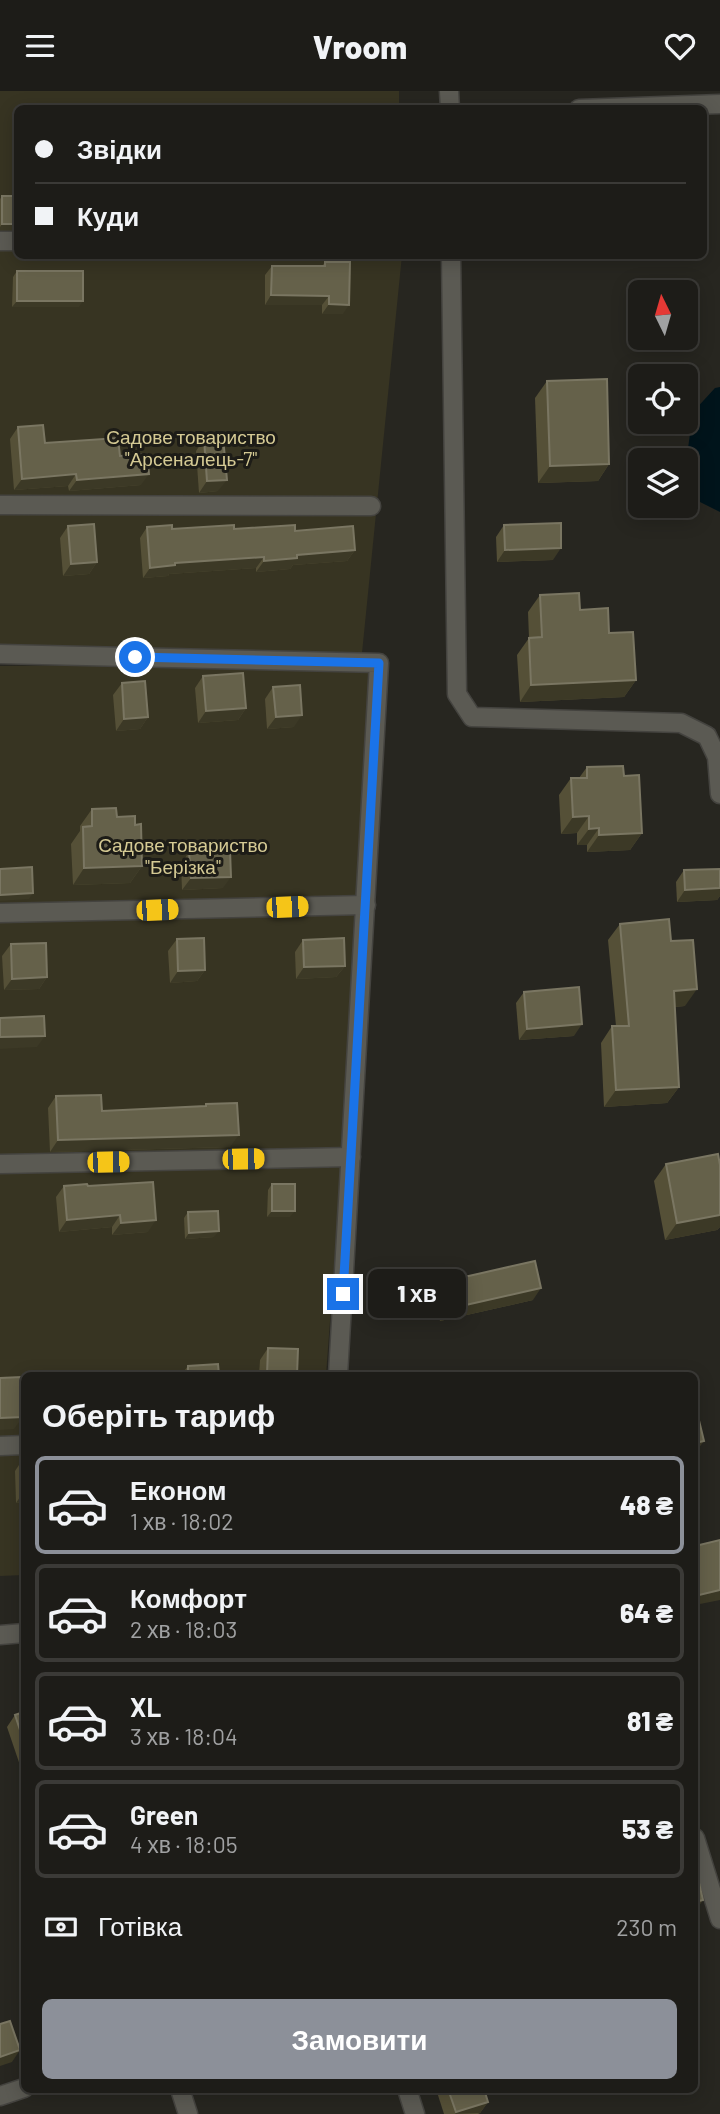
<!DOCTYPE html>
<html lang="uk">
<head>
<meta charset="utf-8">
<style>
  body { margin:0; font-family:Barlow,sans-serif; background:#2a2925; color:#f1f3f6; height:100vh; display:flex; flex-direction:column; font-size:26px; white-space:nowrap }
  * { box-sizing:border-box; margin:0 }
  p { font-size:23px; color:#a0a1a2 }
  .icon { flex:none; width:38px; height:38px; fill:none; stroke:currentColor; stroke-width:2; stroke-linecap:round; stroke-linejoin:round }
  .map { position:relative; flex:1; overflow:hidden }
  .side { position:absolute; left:21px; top:1281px; width:677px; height:721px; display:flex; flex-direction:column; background:#1d1c18; border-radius:10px; box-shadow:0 4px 18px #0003,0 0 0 2px #3b3a37 }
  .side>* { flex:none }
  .hud { position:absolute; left:14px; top:14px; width:693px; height:154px; border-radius:10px; box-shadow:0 4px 18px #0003,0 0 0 2px #3b3a37; display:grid; align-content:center; height:154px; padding:0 21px; background:#1d1c18 }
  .needle { width:46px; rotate:355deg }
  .controls { position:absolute; left:628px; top:189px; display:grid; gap:14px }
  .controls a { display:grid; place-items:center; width:70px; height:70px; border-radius:10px; background:#1d1c18; box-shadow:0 4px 18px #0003,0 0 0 2px #3b3a37; font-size:35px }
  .end { position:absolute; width:32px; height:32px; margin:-16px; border:9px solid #1a73e8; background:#fff; box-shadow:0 0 0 4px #fff }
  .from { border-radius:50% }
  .bubble { position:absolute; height:49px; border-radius:10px; background:#1d1c18; box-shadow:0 4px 18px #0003,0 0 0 2px #3b3a37; font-size:23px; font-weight:800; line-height:49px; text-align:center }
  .car { position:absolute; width:21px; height:42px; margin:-21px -10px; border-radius:9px; box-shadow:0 0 5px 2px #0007; background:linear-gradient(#f5c518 24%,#345 0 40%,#f5c518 0 76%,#345 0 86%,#f5c518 0) }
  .hud b { display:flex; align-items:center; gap:24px; height:66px; font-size:26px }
  .hud b+b { border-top:2px solid #3b3a37 }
  .hud i { width:18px; height:18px; background:#f1f3f6 }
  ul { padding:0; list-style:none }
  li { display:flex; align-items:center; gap:21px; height:98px; margin:0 14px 10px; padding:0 7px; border:4px solid #3b3a37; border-radius:10px }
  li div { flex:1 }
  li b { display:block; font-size:26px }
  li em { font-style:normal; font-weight:800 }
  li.on { border-color:#8c9099 }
  li>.icon { width:63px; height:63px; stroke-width:1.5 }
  h2 { padding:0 21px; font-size:32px; line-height:84px }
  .pay { display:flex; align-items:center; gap:18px; height:77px; padding:0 21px; font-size:26px }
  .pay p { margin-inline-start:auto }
  .primary-button { display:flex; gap:14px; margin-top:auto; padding:14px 21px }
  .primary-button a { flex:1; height:80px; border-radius:10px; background:#8c9099; color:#fff; font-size:28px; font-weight:800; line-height:80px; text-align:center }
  header { display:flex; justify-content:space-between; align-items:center; height:91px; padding:0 21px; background:#1d1c18; font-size:32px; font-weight:800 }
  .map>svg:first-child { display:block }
  .green { fill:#373422 }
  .water { fill:#00141b }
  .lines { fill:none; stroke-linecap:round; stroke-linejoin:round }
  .street-casing { stroke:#44433f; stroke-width:21 }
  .street { stroke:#5b5a53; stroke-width:18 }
  .wall { fill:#555037 }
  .shaded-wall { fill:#3c3926 }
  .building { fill:#65614a; stroke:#7a7662; stroke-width:2 }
  .route { stroke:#1a73e8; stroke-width:9 }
  .labels { text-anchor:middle; stroke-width:6; stroke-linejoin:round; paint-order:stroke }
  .park-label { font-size:19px; fill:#d5ca94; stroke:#1d1c17 }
</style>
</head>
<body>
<header><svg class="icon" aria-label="menu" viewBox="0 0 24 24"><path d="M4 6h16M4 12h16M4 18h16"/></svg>Vroom<svg class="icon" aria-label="heart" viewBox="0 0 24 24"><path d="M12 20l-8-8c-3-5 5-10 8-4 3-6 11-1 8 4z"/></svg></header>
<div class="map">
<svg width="720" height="2023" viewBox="0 0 720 2023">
  <rect width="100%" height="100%" fill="#272620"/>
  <g class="green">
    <polygon points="0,0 399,0 399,18 18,18 18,164 402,164 362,562 0,557"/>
    <polygon points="379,572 326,1284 24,1284 24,1484 0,1485 0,575"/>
  </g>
  <polygon class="water" points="720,296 720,421 686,404 686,372 693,321 715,297"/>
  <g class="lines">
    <defs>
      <g id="street">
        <polyline points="449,0 450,18"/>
        <polyline points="579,18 720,13"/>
        <polyline points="0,150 18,150"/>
        <polyline points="451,164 457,603 472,626 681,632 707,645 717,666 720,703"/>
        <polyline points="0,414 371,415"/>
        <polyline points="0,563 379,572 338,1284"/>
        <polyline points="0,822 366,814"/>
        <polyline points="0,1073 351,1066"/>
        <polyline points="0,1355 24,1354"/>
        <polyline points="0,1544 24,1542"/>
        <polyline points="695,1747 720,1828"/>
        <polyline points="180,1998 188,2023"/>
        <polyline points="407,1998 415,2023"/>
        <polyline points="0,2005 24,1997"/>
      </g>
    </defs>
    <use href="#street" class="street-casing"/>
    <use href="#street" class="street"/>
  </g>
  <g class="wall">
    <polygon points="2,105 18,105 0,139 0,108"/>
    <polygon points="325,171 343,223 322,223 322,214 265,214 265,184 272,175 322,175"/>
    <polygon points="17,180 79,216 12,216 13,186"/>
    <polygon points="547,290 609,373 598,390 538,392 535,307"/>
    <polygon points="18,336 45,352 120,365 141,394 69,400 68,395 14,399 10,348"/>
    <polygon points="204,348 218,400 199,402 196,360"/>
    <polygon points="504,434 553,469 497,471 496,446"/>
    <polygon points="68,435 97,471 89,483 63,485 60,447"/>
    <polygon points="147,436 172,438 234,438 295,440 355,459 347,470 293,474 290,478 256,481 256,477 169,483 168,485 143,487 140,447"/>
    <polygon points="540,504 580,519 609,542 636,589 624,606 520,611 517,564 529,547 528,521"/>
    <polygon points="203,585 246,617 238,629 198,632 195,597"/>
    <polygon points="122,592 148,626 140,638 116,640 113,604"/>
    <polygon points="273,596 294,636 267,638 265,608"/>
    <polygon points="587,676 624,685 642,742 630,759 587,761 587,754 577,754 577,742 561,743 559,704 571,687 579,687"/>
    <polygon points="92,718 117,726 142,775 130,792 73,794 71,753 80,740 80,735"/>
    <polygon points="189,761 223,797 182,799 181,773"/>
    <polygon points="720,778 720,805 717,809 677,811 676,791 684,779"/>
    <polygon points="620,833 671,850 685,915 674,916 679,996 667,1012 604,1016 601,952 612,935 616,935 608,849"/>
    <polygon points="177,848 205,879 197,890 170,892 168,860"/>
    <polygon points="303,849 345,875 336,886 296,888 295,861"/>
    <polygon points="11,853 47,886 39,898 4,899 2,865"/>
    <polygon points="524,901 574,945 519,949 516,912"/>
    <polygon points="56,1005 102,1020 205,1015 206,1013 230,1056 50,1061 48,1017"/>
    <polygon points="666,1073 720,1074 720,1136 717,1139 665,1149 654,1090"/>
    <polygon points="272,1093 290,1126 267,1126 268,1099"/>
    <polygon points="64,1095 88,1095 148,1141 112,1144 112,1136 59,1141 56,1106"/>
    <polygon points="188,1121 214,1146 185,1148 184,1127"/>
    <polygon points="442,1191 533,1209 440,1230 434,1202"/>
    <polygon points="268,1257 297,1284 259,1284 260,1269"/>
    <polygon points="188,1275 219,1284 181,1284"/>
    <polygon points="23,1368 24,1368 24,1411 16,1412 15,1380"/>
    <polygon points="24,1621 24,1686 7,1636 15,1624"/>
    <polygon points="436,1998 484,1998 488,2011 480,2022 478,2023 444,2023"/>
  </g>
  <g class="shaded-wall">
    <polygon points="2,133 18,133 18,139 0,139 0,136"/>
    <polygon points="271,204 329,205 322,214 265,214"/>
    <polygon points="17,210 83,210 79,216 12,216"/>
    <polygon points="329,213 349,214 343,223 322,223"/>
    <polygon points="609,373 598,390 538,392 550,375"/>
    <polygon points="76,383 68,395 14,399 22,388"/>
    <polygon points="149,383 141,394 69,400 77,389"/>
    <polygon points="227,389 218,400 199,402 207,390"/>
    <polygon points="561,457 553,469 497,471 505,459"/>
    <polygon points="355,459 347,470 293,474 290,478 256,481 264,470 297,464"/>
    <polygon points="264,466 256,477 169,483 168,485 143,487 150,477 175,472"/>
    <polygon points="97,471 89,483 63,485 71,473"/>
    <polygon points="636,589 624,606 520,611 531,594"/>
    <polygon points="246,617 238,629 198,632 206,620"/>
    <polygon points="302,624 294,636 267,638 276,626"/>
    <polygon points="148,626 140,638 116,640 124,628"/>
    <polygon points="589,725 577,742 561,743 573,726"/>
    <polygon points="599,737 587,754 577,754 589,738"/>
    <polygon points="642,742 630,759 587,761 599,744"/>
    <polygon points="142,775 130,792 73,794 84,777"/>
    <polygon points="231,786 223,797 182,799 191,787"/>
    <polygon points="720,797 720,805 717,809 677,811 685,799"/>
    <polygon points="33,802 29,808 0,810 0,804"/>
    <polygon points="345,875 336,886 296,888 304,876"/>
    <polygon points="205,879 197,890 170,892 178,880"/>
    <polygon points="47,886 39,898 4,899 12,888"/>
    <polygon points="697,898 685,915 662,917 674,900"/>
    <polygon points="582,933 574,945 519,949 527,938"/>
    <polygon points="45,945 37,956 0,958 0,946"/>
    <polygon points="679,996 667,1012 604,1016 616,999"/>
    <polygon points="239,1044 230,1056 50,1061 58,1049"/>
    <polygon points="272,1120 295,1120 290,1126 267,1126"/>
    <polygon points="120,1124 112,1136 59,1141 67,1129"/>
    <polygon points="720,1124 720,1136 717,1139 665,1149 677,1132"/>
    <polygon points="156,1129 148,1141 112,1144 121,1132"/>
    <polygon points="219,1140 214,1146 185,1148 189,1142"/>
    <polygon points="541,1197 533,1209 440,1230 448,1218"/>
    <polygon points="23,1326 14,1338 0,1339 0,1327"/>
    <polygon points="704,1350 695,1362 695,1352"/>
    <polygon points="24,1400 24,1411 16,1412"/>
    <polygon points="720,1499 720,1509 695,1514 695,1505"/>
    <polygon points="703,1809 695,1821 695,1811"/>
    <polygon points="20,1959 12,1971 0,1975 0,1966"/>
    <polygon points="488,2011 480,2022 455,2023 456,2021"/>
  </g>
  <g class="building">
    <rect x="2" y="105" width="16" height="28"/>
    <polygon points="325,171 350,171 349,214 329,213 329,205 271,204 272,175 325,175"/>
    <rect x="17" y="180" width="66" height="30"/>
    <polygon points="607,288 609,373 550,375 547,290"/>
    <polygon points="43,334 45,352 118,347 120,365 147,363 149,383 77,389 76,383 22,388 18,336"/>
    <polygon points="223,346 227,389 207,390 204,348"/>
    <polygon points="561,432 561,457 505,459 504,434"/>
    <polygon points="94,433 97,471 71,473 68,435"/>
    <polygon points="172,434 172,438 234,434 234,438 295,434 295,440 353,435 355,459 297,464 297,467 264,470 264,466 175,472 175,474 150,477 147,436"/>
    <polygon points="579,502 580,519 608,517 609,542 633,541 636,589 531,594 529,547 542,546 540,504"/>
    <polygon points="243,582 246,617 206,620 203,585"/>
    <polygon points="145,590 148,626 124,628 122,592"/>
    <polygon points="300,594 302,624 276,626 273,596"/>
    <polygon points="623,675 624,685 639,684 642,742 599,744 599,737 589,738 589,725 573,726 571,687 587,687 587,676"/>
    <polygon points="116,717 117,726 135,725 135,734 141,733 142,775 84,777 83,736 92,735 92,718"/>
    <polygon points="230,759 231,786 191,787 189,761"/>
    <polygon points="32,776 33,802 0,804 0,778"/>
    <polygon points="720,778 720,797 685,799 684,779"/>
    <polygon points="669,828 671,850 693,849 697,898 674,900 679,996 616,999 612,935 629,935 620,833"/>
    <polygon points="204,847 205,879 178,880 177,848"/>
    <polygon points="344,847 345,875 304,876 303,849"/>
    <polygon points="46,852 47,886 12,888 11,853"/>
    <polygon points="579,896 582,933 527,938 524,901"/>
    <polygon points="44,925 45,945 0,946 0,927"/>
    <polygon points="101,1004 102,1020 206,1015 206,1013 237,1012 239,1044 58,1049 56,1005"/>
    <polygon points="718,1063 720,1074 720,1124 677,1132 666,1073"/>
    <polygon points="153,1091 156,1129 121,1132 120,1124 67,1129 64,1095 87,1093 88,1095"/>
    <rect x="272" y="1093" width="23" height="27"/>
    <polygon points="218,1120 219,1140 189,1142 188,1121"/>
    <polygon points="535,1170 541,1197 448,1218 442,1191"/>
    <polygon points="268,1257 298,1258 297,1284 267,1284"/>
    <polygon points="218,1273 219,1284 188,1284 188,1275"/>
    <polygon points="21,1286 23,1326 0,1327 0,1287"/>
    <polygon points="695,1313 704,1350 695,1352"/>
    <polygon points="23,1368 24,1368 24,1398"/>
    <polygon points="720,1449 720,1499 695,1505 695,1455"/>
    <polygon points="24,1621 24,1651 15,1624"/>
    <polygon points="695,1775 703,1809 695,1811"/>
    <polygon points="10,1930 20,1959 0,1966 0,1933"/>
    <polygon points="448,1998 484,1998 488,2011 456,2021"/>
  </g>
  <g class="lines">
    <polyline class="route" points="135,566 379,572 343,1203"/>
  </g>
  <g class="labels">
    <g class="park-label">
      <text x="191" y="353">Садове товариство<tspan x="191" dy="22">"Арсеналець-7"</tspan></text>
      <text x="183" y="761">Садове товариство<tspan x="183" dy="22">"Берізка"</tspan></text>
    </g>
  </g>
</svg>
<div class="controls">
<a><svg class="needle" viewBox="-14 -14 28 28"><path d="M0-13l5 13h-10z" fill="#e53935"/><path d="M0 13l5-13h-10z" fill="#a0a1a2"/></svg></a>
<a><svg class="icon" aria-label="locate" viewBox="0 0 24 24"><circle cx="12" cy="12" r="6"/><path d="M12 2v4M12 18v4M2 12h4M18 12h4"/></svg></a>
<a><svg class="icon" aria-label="layers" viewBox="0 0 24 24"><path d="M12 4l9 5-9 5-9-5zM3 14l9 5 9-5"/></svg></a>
</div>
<i class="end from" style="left:135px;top:566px"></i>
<i class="end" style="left:343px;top:1203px"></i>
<div class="bubble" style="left:368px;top:1178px;width:98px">1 хв</div>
<i class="car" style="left:287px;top:816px;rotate:88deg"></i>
<i class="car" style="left:157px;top:819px;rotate:88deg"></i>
<i class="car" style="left:243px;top:1068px;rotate:89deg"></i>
<i class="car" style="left:108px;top:1071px;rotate:89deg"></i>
<div class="hud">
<b><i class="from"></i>Звідки</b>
<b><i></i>Куди</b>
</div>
<section class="side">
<h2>Оберіть тариф</h2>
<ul>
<li class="on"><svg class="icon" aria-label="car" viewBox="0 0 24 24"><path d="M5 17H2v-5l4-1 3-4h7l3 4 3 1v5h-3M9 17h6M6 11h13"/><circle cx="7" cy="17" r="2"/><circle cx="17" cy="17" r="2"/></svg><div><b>Економ</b><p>1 хв · 18:02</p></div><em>48 ₴</em></li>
<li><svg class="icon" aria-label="car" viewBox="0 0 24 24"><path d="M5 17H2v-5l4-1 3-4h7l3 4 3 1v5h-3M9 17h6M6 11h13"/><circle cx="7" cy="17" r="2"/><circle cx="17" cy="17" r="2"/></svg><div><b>Комфорт</b><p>2 хв · 18:03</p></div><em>64 ₴</em></li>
<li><svg class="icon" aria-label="car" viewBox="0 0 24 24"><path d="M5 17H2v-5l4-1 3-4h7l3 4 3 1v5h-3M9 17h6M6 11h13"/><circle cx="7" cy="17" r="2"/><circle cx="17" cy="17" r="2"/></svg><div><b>XL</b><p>3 хв · 18:04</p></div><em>81 ₴</em></li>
<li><svg class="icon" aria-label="car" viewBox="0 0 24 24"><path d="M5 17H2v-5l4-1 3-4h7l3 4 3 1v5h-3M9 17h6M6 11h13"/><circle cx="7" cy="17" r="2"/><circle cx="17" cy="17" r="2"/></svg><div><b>Green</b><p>4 хв · 18:05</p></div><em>53 ₴</em></li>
</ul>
<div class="pay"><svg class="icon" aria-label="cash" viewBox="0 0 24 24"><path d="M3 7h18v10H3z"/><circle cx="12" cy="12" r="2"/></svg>Готівка<p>230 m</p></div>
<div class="primary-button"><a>Замовити</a></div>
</section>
</div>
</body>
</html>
